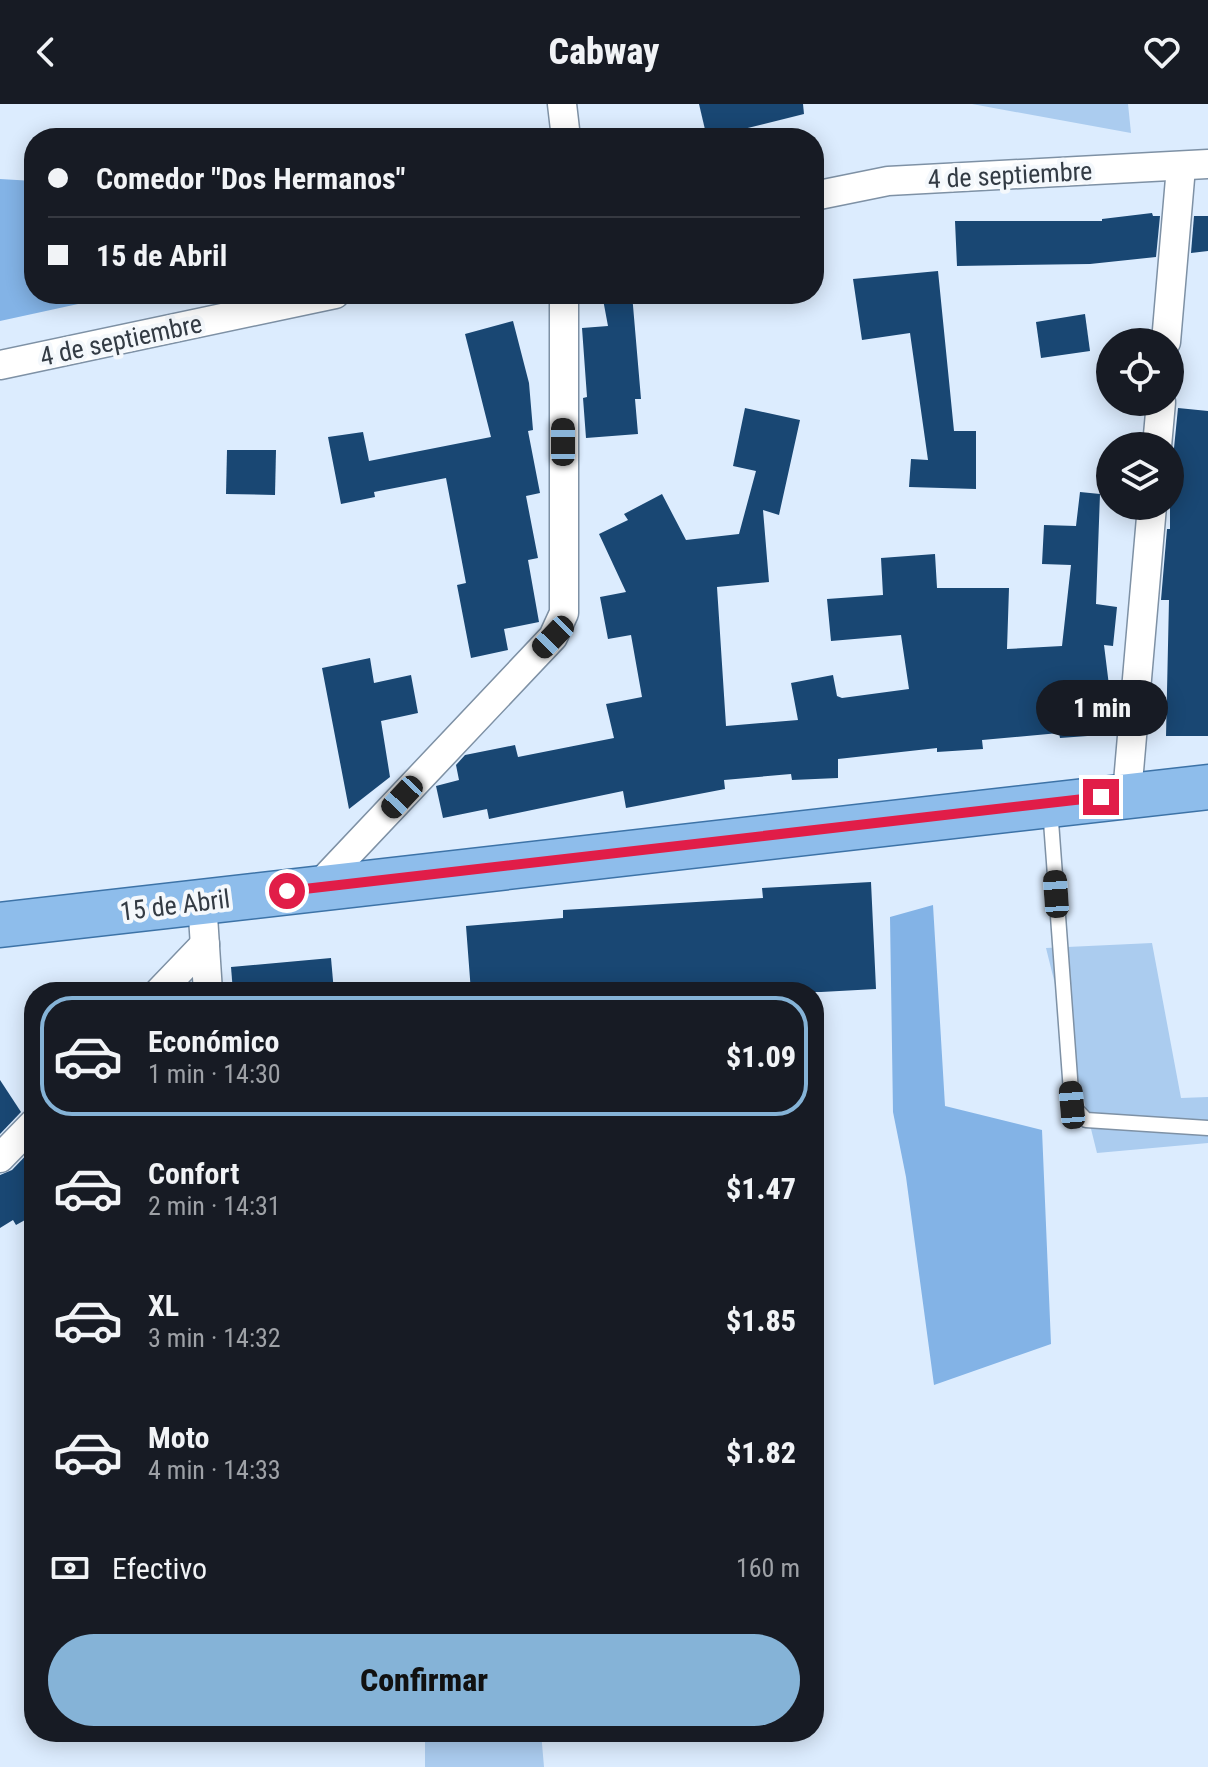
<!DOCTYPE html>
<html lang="es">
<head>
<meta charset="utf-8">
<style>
  body { margin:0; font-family:"Roboto Condensed",sans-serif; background:#242831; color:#f1f3f6; height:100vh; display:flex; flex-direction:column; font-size:30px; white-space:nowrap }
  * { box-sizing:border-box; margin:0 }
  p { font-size:26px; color:#9ea1a6 }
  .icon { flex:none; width:44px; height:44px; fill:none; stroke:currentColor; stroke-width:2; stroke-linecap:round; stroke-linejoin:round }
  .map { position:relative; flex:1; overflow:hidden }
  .panel { position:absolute; left:24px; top:878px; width:800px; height:760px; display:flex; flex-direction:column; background:#171b24; border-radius:32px; box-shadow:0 4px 20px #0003 }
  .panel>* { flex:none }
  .banner { position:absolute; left:24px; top:24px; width:800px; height:176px; border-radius:32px; box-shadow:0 4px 20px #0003; display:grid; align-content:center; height:176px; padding:0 24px; background:#171b24 }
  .tools { position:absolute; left:1096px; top:224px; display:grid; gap:16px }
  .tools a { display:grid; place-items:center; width:88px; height:88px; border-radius:50%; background:#171b24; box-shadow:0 4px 20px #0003; font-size:40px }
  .end { position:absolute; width:36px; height:36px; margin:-18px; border:10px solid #e11d48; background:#fff; box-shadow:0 0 0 4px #fff }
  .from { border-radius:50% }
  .bubble { position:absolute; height:56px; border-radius:28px; background:#171b24; box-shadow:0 4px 20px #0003; font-size:26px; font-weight:800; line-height:56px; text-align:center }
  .car { position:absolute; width:24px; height:48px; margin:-24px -12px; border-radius:10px; box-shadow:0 0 6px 2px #0007; background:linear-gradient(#222 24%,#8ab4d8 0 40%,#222 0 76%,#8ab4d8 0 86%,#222 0) }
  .banner b { display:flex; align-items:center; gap:28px; height:76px; font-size:30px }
  .banner b+b { border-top:2px solid #363941 }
  .banner i { width:20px; height:20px; background:#f1f3f6 }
  ul { padding:14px 0 0; list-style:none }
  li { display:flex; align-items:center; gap:24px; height:120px; margin:0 16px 12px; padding:0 8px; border:4px solid transparent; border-radius:32px }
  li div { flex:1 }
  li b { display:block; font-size:30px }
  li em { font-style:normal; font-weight:800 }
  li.current { border-color:#85b3d7 }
  li>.icon { width:72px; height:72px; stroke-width:1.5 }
  .pay { display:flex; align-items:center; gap:20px; height:88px; padding:0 24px; font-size:30px }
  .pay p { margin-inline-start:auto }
  .primary-button { display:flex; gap:16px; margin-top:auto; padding:16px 24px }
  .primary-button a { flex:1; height:92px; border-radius:48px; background:#85b3d7; color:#111; font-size:32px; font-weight:800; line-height:92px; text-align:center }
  header { display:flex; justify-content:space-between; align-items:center; height:104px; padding:0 24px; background:#171b24; font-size:36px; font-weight:800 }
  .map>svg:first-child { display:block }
  .green { fill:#abccef }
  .forest { fill:#83b3e6 }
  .building { fill:#194773 }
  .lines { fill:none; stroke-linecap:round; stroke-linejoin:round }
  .service-casing { stroke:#7e91a5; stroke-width:17 }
  .minor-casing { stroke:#7e91a5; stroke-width:31 }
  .primary-casing { stroke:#3d73a7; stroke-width:47 }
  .service { stroke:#fff; stroke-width:14 }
  .minor { stroke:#fff; stroke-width:28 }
  .primary { stroke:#8ebdeb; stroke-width:44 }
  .route { stroke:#e11d48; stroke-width:10 }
  .labels { text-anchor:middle; stroke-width:8; stroke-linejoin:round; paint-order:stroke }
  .street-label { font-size:26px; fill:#333b44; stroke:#f4f8fc }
</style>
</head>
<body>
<header><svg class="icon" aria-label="back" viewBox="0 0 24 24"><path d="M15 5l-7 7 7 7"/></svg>Cabway<svg class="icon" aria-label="heart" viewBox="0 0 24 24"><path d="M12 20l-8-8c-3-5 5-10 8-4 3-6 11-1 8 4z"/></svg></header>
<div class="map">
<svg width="1208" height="1663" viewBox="0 0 1208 1663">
  <rect width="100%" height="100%" fill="#dcecfe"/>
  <g class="green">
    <polygon points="972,0 1128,0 1131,29"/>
    <polygon points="1152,839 1181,994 1208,993 1208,1039 1097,1049 1046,844"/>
    <polygon points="425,1628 541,1628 544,1663 425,1663"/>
  </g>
  <g class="forest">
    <polygon points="0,75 34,77 34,190 124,190 0,217"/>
    <polygon points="933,801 945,1002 1042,1026 1051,1240 934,1281 906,1073 893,1008 890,813"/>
  </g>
  <g class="building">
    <polygon points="699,0 803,0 804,10 707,34"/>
    <polygon points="1152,109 1153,112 1160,112 1156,153 1090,160 957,162 955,117 1102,117 1102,115"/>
    <polygon points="1194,112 1208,112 1208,147 1191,149"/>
    <polygon points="938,167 954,327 976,327 976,385 909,383 911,355 928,356 910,229 862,236 853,175"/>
    <polygon points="602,190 632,190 641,295 635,295 638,330 586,334 583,294 587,293 582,224 608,222"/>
    <polygon points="1085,210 1090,247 1041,254 1036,218"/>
    <polygon points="513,217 529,279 533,326 528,327 540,389 526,392 538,454 528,456 539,518 504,525 508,546 471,554 457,481 466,479 446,374 374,388 375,393 341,400 328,333 363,328 369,357 491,333 465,230"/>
    <polygon points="745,304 800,316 779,411 763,406 769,478 717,483 726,622 798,616 791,579 833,571 837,592 842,594 909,585 901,531 831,537 827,495 883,491 881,454 935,450 937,484 1009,484 1007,545 1062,542 1071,461 1042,460 1044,421 1076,422 1080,388 1100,390 1096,500 1117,503 1113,542 1104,541 1115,630 1060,634 1059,629 982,636 983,645 937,648 937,644 838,655 838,674 792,676 791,670 724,676 725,685 626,704 623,687 489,715 487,705 443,714 436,682 459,676 456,661 465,651 515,641 518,653 614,634 606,600 642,593 631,531 608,535 600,493 626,488 599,430 628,416 624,410 662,390 686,436 739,430 756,367 733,362"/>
    <polygon points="1178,304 1208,307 1208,632 1166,632 1169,496 1161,496 1167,425 1170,425 1170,353 1174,344"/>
    <polygon points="227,346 276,346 275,391 226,390"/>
    <polygon points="370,554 374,579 411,571 418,609 381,617 390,673 349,705 322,564"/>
    <polygon points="871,778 876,885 821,888 471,888 466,822 563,814 563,806 763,794 762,784"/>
    <polygon points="331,854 334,888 233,888 231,863"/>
    <polygon points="0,976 21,1008 0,1030"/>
    <polygon points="34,1043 34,1111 16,1121 13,1116 0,1124 0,1071 12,1066"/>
  </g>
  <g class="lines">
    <defs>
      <polyline id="service" points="1050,704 1072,1001 1086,1016 1208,1024"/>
      <g id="minor">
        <polyline points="562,0 566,34"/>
        <polyline points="814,92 888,77 1208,60"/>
        <polyline points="1166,238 1181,63"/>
        <polyline points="0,261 335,190"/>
        <polyline points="1157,342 1161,298"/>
        <polyline points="1127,690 1152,402"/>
        <polyline points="316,784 553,533 564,509 564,190"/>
        <polyline points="202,797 208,888"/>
        <polyline points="159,888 205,840"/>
        <polyline points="0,1054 34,1019"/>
      </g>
      <polyline id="primary" points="0,821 1208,683"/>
    </defs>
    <use href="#service" class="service-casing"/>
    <use href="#minor" class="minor-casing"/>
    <use href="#primary" class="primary-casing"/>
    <use href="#service" class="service"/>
    <use href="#minor" class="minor"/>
    <use href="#primary" class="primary"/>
  </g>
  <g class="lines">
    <polyline class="route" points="287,787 1101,693"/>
  </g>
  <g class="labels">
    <g class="street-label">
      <text transform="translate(1010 71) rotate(-3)" y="9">4 de septiembre</text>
      <text transform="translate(121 236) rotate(-12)" y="9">4 de septiembre</text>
      <text transform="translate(175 801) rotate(-7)" y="9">15 de Abril</text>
    </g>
  </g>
</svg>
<div class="tools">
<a><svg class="icon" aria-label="locate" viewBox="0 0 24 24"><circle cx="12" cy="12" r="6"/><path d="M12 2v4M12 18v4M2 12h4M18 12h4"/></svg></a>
<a><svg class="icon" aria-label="layers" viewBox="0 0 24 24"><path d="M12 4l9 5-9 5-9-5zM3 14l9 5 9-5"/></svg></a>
</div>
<i class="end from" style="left:287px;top:787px"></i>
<i class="end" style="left:1101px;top:693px"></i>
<div class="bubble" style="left:1036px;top:576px;width:132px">1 min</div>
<i class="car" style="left:563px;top:338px;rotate:0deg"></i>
<i class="car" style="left:553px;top:533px;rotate:224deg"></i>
<i class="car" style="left:402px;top:693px;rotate:223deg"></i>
<i class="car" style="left:1056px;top:790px;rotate:356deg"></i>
<i class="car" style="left:1072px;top:1001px;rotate:355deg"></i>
<div class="banner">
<b><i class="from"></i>Comedor &quot;Dos Hermanos&quot;</b>
<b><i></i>15 de Abril</b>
</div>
<section class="panel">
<ul>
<li class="current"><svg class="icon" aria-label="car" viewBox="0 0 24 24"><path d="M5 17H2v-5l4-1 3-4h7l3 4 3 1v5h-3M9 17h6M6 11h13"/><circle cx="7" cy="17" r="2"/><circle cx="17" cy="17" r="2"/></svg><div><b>Económico</b><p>1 min · 14:30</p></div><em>$1.09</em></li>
<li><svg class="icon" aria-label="car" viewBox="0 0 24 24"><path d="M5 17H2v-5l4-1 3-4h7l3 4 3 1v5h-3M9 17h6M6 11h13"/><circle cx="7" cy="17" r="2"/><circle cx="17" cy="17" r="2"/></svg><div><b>Confort</b><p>2 min · 14:31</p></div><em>$1.47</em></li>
<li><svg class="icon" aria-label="car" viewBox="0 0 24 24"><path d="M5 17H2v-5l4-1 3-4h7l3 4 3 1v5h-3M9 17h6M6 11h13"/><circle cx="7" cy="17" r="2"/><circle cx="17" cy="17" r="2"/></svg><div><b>XL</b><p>3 min · 14:32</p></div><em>$1.85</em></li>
<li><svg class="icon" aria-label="car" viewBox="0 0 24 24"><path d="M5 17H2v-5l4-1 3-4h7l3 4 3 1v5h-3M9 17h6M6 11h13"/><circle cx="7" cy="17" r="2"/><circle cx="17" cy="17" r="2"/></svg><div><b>Moto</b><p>4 min · 14:33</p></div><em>$1.82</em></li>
</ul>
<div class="pay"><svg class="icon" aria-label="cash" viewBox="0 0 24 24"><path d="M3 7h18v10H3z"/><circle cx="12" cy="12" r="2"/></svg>Efectivo<p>160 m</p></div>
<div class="primary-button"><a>Confirmar</a></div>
</section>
</div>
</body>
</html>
